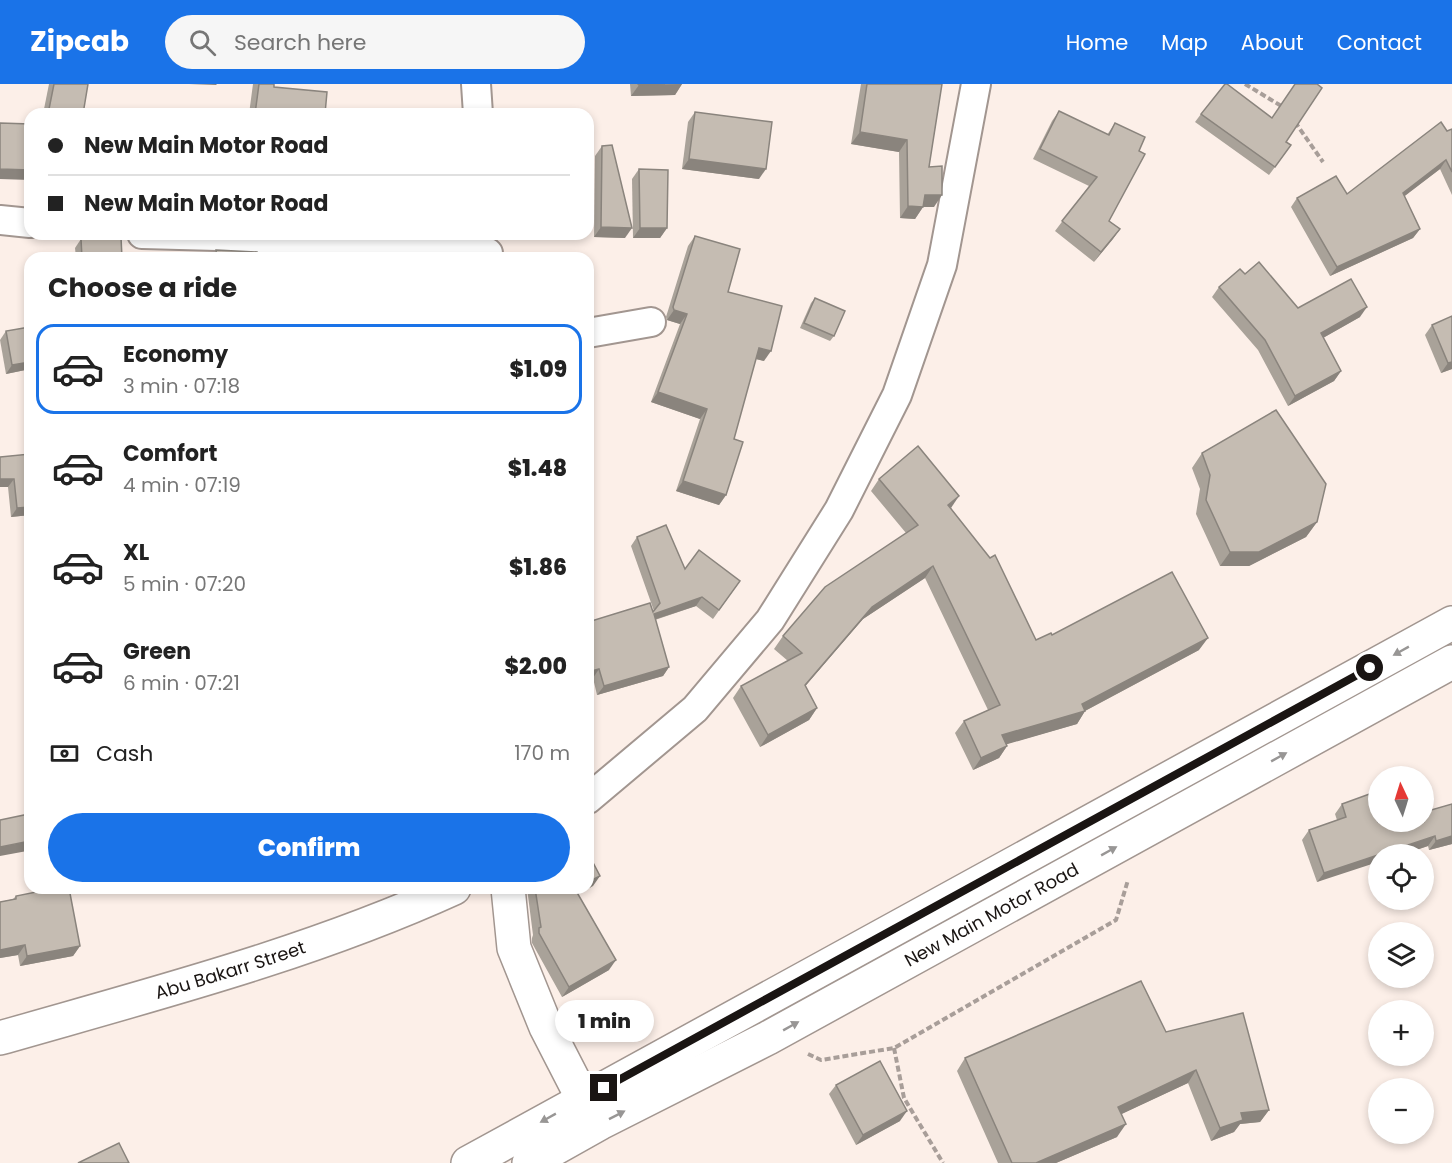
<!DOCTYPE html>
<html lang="en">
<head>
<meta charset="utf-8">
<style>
  body { margin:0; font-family:Poppins,sans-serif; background:#f6f6f6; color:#222; height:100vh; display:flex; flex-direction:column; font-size:22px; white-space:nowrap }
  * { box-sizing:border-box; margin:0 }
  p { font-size:20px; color:#767676 }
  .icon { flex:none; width:33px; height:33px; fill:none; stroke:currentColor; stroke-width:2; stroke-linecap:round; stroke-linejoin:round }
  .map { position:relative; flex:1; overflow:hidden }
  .sheet { position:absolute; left:24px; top:168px; width:570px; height:642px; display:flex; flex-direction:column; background:#fff; border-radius:18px; box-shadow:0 3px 9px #0003 }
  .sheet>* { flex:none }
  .top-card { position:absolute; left:24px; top:24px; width:570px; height:132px; border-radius:18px; box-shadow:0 3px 9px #0003; display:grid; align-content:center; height:132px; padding:0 24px; background:#fff }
  .needle { width:39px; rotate:356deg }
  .buttons { position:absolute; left:1368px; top:682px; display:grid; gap:12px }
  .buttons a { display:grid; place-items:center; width:66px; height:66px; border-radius:50%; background:#fff; box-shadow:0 3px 9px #0003; font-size:30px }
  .end { position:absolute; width:27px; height:27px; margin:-14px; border:8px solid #1a1513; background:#fff; box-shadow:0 0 0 3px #fff }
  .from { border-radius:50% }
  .bubble { position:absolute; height:42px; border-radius:21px; background:#fff; box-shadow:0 3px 9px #0003; font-size:20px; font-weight:800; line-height:42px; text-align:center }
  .top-card b { display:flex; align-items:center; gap:21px; height:57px; font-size:22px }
  .top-card b+b { border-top:2px solid #e0e0e0 }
  .top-card i { width:15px; height:15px; background:#222 }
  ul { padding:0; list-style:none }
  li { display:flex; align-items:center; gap:18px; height:90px; margin:0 12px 9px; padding:0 12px; border:3px solid transparent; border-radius:18px }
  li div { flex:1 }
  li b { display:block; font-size:22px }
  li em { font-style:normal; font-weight:800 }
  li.active { border-color:#1a73e8 }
  li>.icon { width:54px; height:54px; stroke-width:1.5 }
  h2 { padding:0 24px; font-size:27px; line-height:72px }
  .pay { display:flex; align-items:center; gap:15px; height:66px; padding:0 24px; font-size:22px }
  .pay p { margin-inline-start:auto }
  .button { display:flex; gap:12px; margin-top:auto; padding:12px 24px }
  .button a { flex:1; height:69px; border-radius:36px; background:#1a73e8; color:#fff; font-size:24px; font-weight:800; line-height:69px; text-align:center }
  header { display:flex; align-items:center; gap:36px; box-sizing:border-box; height:84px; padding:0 30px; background:#1a73e8; color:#fff }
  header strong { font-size:28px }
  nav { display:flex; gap:33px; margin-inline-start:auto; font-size:21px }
  .search { width:420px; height:54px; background:#f6f6f6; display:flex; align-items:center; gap:15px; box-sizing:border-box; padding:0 21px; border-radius:33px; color:#767676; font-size:22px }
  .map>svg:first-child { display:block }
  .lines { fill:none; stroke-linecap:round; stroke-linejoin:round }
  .street-casing { stroke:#a29690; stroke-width:32 }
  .secondary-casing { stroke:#a29690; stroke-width:36 }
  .highway-casing { stroke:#a29690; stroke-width:36 }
  .path { stroke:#a89e99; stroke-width:4; stroke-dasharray:6 3; stroke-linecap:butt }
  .street { stroke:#fff; stroke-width:28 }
  .secondary { stroke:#fff; stroke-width:33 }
  .highway { stroke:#fff; stroke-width:33 }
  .wall { fill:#a9a299 }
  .shaded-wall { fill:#8a847d }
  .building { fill:#c5bcb2; stroke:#8a847d; stroke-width:1.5 }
  .oneway { fill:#989695 }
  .route { stroke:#1a1513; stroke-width:8 }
  .labels { text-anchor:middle; stroke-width:4.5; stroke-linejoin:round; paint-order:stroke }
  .street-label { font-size:18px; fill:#1a1513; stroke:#fff }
</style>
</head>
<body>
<header>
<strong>Zipcab</strong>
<div class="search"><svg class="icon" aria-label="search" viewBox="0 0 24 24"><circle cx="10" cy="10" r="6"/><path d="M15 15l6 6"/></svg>Search here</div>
<nav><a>Home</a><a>Map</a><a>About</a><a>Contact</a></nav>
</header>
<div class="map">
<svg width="1452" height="1079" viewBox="0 0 1452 1079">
  <rect width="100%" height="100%" fill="#fcefe8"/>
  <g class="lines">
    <defs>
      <g id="street">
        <polyline points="476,0 478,30"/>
        <polyline points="0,136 30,139"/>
        <polyline points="142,150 217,152 488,169"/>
        <polyline points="588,249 651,238"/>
        <polyline points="588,715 695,625 770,536 839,426 897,311 942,181 976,0"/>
      </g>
      <g id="secondary">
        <polyline points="508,804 514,864 546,943 583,1015"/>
        <path id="s1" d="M0,954C153,910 309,870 454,804"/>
      </g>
      <g id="highway">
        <polyline points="468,1079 1452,539"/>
        <path id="s2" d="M529,1079L600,1039L768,954L1452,578"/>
      </g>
    </defs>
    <use href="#street" class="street-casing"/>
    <use href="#secondary" class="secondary-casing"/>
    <use href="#highway" class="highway-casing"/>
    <g class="path">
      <polyline points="1245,0 1283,23"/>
      <polyline points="1295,38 1323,78"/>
      <polyline points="894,964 904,1014 943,1079"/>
      <polyline points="808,970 821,976 894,964 1116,836 1128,796"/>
    </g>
    <use href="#street" class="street"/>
    <use href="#secondary" class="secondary"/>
    <use href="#highway" class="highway"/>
  </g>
  <g class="wall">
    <polygon points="49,0 88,0 83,30 43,30"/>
    <polygon points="253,0 274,0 274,3 325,30 249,30"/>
    <polygon points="630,0 682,0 675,11 631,12"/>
    <polygon points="861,0 942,0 929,83 934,123 923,123 915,135 900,134 899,68 851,60"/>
    <polygon points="1059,27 1107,51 1115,39 1139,67 1109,137 1120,145 1094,178 1055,147 1089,102 1033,75 1052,37"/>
    <polygon points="695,28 759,95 682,85 688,38"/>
    <polygon points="1201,30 1272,34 1286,58 1291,61 1269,91 1195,38"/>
    <polygon points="1452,45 1452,111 1440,85 1404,112 1420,145 1413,154 1330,192 1291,123 1297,114 1347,110"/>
    <polygon points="602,62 625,154 594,153 595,72"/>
    <polygon points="639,85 667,144 660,154 633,154 632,95"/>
    <polygon points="695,152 728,208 764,277 756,275 734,355 726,411 719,421 676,407 700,335 651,318 680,240 667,236 666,233 688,162"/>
    <polygon points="81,155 122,174 76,174 75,164"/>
    <polygon points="216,166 257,174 211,174"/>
    <polygon points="1245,190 1298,224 1360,233 1323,254 1341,287 1334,297 1288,322 1258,266 1212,213 1219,203"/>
    <polygon points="815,214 834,252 830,257 800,244 811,219"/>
    <polygon points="1432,241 1452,285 1441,289 1425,251"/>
    <polygon points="6,247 30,285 6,290 0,256"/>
    <polygon points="1202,369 1317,438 1306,453 1249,482 1220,482 1196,430 1200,405 1192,384"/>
    <polygon points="30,370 30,431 11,433 8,403 0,403 0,373"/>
    <polygon points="879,395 951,424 1036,556 1052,551 1199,566 1085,627 1077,640 1006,660 1007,662 999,674 973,686 955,649 964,637 988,626 925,494 863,535 805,602 817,624 809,636 760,663 733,614 741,602 788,577 774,565 783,552 906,449 871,407"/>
    <polygon points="637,453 685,485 740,497 713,535 696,522 655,536 669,583 663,592 597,611 593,594 588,595 588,538 653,528 654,527 631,462"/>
    <polygon points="1342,720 1385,739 1452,720 1452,760 1429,766 1428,762 1401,771 1378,771 1317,798 1302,756 1309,746 1337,736 1335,730"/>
    <polygon points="593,802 578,810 609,886 562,913 532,859 532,854 533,851 527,804 588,804"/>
    <polygon points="16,812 80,862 73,872 20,882 18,871 0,874 0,818 13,815"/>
    <polygon points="1166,948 1269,1026 1260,1038 1240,1040 1234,1048 1211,1057 1188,999 1121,1030 1117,1053 1056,1079 998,1079 957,987 965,974"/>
    <polygon points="836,1001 900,1037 856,1061 829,1010"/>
  </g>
  <g class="shaded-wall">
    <polygon points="189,0 217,0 216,1"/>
    <polygon points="682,0 675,11 631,12 639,1"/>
    <polygon points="860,48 907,56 899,68 851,60"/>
    <polygon points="689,75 766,85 759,95 682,85"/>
    <polygon points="1446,76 1440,85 1397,118 1403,109"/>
    <polygon points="0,85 30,86 30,96 0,95"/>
    <polygon points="925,111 942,111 934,123 916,123"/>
    <polygon points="908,122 923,123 915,135 900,134"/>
    <polygon points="601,143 632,144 625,154 594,153"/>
    <polygon points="640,144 667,144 660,154 633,154"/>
    <polygon points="1120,145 1113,155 1094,178 1101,168"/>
    <polygon points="1420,145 1413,154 1330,192 1337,183"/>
    <polygon points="1367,223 1360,233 1314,259 1321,249"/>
    <polygon points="674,226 687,230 680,240 667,236"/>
    <polygon points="759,264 771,267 764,277 752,274"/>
    <polygon points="30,278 30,285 6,290 12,281"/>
    <polygon points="1452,278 1452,285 1441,289 1448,279"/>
    <polygon points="1341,287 1334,297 1288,322 1295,312"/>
    <polygon points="658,308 707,325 700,335 651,318"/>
    <polygon points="0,395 14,395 8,403 0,403"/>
    <polygon points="683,397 726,411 719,421 676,407"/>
    <polygon points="959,412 951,424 948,421"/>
    <polygon points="30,423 30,431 11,433 17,424"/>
    <polygon points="1317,438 1306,453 1249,482 1220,482 1230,468"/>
    <polygon points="933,482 925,494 863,535 796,613 805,601 872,523"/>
    <polygon points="702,513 696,522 647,538 654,530"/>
    <polygon points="1208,554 1199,566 1081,629 1085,627 1077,640 994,664 1002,651 1082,620"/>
    <polygon points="669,583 663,592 597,611 604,602"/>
    <polygon points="599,585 593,594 588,595 588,588"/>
    <polygon points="817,624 809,636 760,663 768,651"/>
    <polygon points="1007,662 999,674 973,686 981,674"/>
    <polygon points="1435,752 1428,762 1401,771 1378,771 1378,778 1317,798 1324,789"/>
    <polygon points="1452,752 1452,760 1429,766 1436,757"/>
    <polygon points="30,757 30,763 27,767 0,772 0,763"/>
    <polygon points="600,792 593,802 568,815 575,805 577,804 588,804 588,798"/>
    <polygon points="25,861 18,871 0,874 0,866"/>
    <polygon points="80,862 73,872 20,882 27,872"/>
    <polygon points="616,876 609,886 562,913 569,903"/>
    <polygon points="1196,986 1188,999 1109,1036 1118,1023"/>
    <polygon points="1269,1026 1260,1038 1240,1040 1234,1048 1211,1057 1220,1044 1241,1029"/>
    <polygon points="907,1027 900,1037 856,1061 863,1051"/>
    <polygon points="1126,1040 1117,1053 1056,1079 1036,1079"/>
  </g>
  <g class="building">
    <polygon points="54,0 88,0 83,30 48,30"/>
    <polygon points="259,0 274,0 274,3 327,8 325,30 255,30"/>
    <polygon points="638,0 665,0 639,1"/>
    <polygon points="867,0 942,0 929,83 942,82 942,111 925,111 923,123 908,122 907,56 860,48"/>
    <polygon points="1225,0 1227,0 1272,34 1295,0 1317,0 1322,4 1286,58 1291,61 1275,83 1201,30"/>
    <polygon points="1059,27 1109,51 1115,39 1145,53 1139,67 1145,70 1109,137 1120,145 1101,168 1062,137 1097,93 1040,65"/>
    <polygon points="695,28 772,38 766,85 689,75"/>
    <polygon points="1441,38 1447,47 1452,45 1452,88 1446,76 1403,109 1420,145 1337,183 1297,114 1336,92 1347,110"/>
    <polygon points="0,39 30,40 30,86 0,85"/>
    <polygon points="612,61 632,144 601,143 602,62"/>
    <polygon points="639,85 668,86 667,144 640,144"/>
    <polygon points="695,152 740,165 728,208 782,222 771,267 759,264 734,355 743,358 726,411 683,397 707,325 658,308 687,230 674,226 673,223"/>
    <polygon points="121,153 122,174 82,174 81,155"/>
    <polygon points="216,166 257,168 257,174 217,174"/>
    <polygon points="1259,178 1298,224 1351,195 1367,223 1321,249 1341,287 1295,312 1265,256 1219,203 1240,185 1245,190"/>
    <polygon points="815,214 845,227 834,252 804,239"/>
    <polygon points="1452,232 1452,278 1448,279 1432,241"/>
    <polygon points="30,243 30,278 12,281 6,247"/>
    <polygon points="1276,326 1326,400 1317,438 1259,468 1230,468 1206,416 1210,391 1202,369"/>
    <polygon points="918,362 959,412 948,421 990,474 995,471 1036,556 1051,549 1052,551 1172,488 1208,554 1082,620 1085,627 1002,651 1007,662 981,674 964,637 1000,621 933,482 872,523 805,601 817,624 768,651 741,602 802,569 783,552 825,503 918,441 879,395"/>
    <polygon points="30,370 30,423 17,424 14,395 0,395 0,373"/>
    <polygon points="666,441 685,485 699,466 740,497 719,526 702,513 654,530 669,583 604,602 599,585 588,588 588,538 650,519 653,528 660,519 637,453"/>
    <polygon points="1375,708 1378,718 1378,738 1385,738 1385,739 1389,738 1424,738 1424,728 1452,720 1452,752 1436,757 1435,752 1324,789 1309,746 1346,733 1342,720"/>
    <polygon points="29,730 30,735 30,757 0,763 0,736"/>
    <polygon points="588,769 600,792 588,798"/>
    <polygon points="56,804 69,804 80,862 27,872 25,861 0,866 0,818 16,815 16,812"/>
    <polygon points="535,804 577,804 575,805 616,876 569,903 539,849 539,844 541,843"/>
    <polygon points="1141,897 1166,948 1243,929 1269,1026 1241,1029 1243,1036 1220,1044 1196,986 1118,1023 1126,1040 1036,1079 1012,1079 965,974"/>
    <polygon points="880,977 907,1027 863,1051 836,1001"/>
    <polygon points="119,1059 129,1079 78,1079"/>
  </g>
  <defs><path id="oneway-solid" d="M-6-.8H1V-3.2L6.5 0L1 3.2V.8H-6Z" transform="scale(1.5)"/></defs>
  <g class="oneway">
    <use href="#oneway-solid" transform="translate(1401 567) rotate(151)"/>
    <use href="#oneway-solid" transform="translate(1279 673) rotate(-29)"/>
    <use href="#oneway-solid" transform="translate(1109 767) rotate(-29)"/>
    <use href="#oneway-solid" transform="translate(791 942) rotate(-29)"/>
    <use href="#oneway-solid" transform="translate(617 1031) rotate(-27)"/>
    <use href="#oneway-solid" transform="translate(548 1034) rotate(151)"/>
  </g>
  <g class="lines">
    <polyline class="route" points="604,1004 1370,584"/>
  </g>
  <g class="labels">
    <g class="street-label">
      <text dy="6" stroke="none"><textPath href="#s2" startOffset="525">New Main Motor Road</textPath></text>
      <text dy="6" stroke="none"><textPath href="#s1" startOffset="240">Abu Bakarr Street</textPath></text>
    </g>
  </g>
</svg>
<div class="buttons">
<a><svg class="needle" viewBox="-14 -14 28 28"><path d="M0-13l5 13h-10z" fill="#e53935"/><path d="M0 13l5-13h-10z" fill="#767676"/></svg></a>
<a><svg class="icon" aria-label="locate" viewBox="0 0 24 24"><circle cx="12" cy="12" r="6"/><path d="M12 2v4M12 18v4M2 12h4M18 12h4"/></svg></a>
<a><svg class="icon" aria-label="layers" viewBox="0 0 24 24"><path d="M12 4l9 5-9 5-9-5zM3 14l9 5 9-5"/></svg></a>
<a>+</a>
<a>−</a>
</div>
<i class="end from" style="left:1370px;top:584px"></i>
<i class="end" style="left:604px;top:1004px"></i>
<div class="bubble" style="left:555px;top:916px;width:99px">1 min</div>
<div class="top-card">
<b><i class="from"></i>New Main Motor Road</b>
<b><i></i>New Main Motor Road</b>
</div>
<section class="sheet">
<h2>Choose a ride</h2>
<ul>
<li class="active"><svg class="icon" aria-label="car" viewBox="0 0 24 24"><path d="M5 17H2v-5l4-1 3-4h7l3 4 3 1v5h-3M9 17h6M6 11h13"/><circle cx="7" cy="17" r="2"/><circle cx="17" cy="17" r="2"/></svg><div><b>Economy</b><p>3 min · 07:18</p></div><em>$1.09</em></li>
<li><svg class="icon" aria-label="car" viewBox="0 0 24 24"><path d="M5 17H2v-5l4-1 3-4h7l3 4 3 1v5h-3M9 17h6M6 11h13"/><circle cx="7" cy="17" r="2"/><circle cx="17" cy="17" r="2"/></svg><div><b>Comfort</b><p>4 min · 07:19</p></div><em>$1.48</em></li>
<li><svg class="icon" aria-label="car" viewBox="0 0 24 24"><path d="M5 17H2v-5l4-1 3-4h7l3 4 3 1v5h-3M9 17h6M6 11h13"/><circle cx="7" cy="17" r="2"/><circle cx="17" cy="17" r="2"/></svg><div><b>XL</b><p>5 min · 07:20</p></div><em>$1.86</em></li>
<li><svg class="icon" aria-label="car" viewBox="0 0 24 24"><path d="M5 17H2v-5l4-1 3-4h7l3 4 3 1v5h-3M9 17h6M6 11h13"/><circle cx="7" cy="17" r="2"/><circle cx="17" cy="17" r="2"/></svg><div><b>Green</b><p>6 min · 07:21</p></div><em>$2.00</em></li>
</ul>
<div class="pay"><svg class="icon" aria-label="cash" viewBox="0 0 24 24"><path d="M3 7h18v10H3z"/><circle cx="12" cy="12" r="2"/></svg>Cash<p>170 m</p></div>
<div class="button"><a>Confirm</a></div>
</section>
</div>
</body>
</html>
